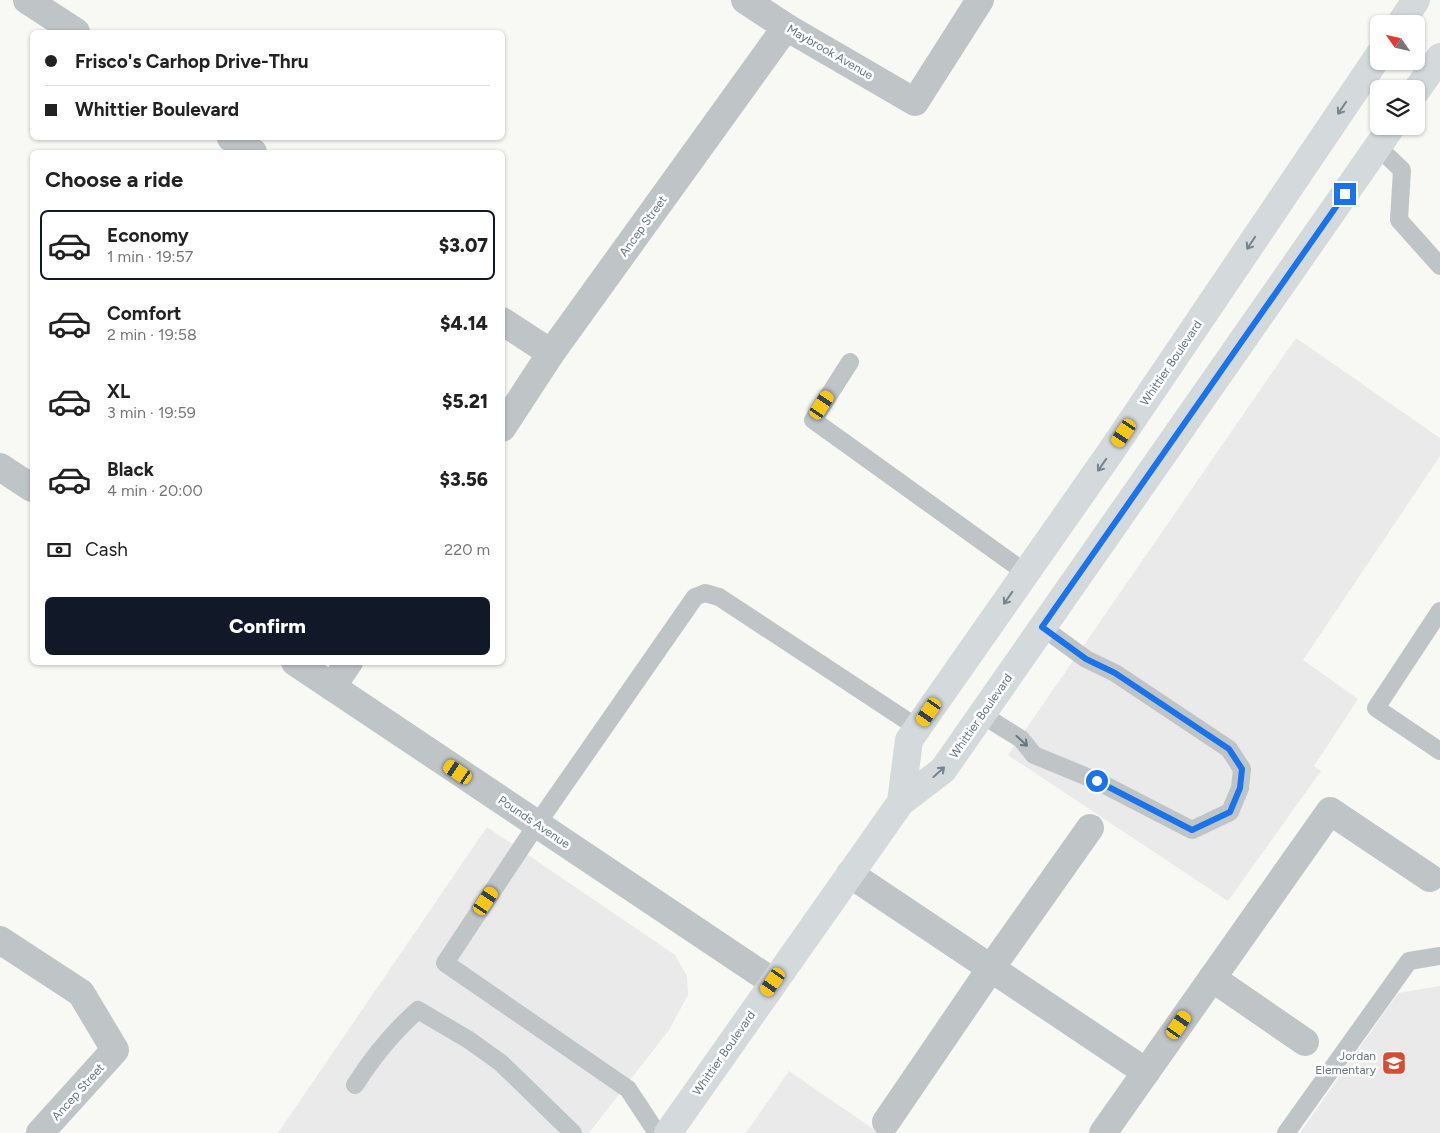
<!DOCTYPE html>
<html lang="en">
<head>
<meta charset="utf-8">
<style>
  body { margin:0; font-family:Figtree,sans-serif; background:#f6f6f6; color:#222; height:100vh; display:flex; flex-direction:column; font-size:19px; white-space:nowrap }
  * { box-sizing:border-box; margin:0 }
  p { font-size:16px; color:#767676 }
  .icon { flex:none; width:28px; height:28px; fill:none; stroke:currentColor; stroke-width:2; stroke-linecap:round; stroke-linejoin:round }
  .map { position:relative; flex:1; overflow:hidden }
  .details { position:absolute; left:30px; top:150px; width:475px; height:515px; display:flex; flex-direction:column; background:#fff; border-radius:8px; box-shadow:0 1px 4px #0004 }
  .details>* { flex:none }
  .hud { position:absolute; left:30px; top:30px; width:475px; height:110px; border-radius:8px; box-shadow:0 1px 4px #0004; display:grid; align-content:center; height:110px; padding:0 15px; background:#fff }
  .needle { width:32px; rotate:304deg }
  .buttons { position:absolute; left:1370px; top:15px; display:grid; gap:10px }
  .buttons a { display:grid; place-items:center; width:55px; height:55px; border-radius:8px; background:#fff; box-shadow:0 1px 4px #0004; font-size:25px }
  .end { position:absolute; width:22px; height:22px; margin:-11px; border:6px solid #1a73e8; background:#fff; box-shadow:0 0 0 2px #fff }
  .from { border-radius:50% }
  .car { position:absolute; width:15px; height:30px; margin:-15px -8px; border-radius:6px; box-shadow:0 0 4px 1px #0007; background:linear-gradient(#f5c518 24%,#345 0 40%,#f5c518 0 76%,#345 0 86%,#f5c518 0) }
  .hud b { display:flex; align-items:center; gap:18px; height:48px; font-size:19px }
  .hud b+b { border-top:1px solid #e0e0e0 }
  .hud i { width:12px; height:12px; background:#222 }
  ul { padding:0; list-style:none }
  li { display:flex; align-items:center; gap:15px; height:70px; margin:0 10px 8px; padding:0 5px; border:2px solid transparent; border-radius:8px }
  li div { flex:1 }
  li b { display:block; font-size:19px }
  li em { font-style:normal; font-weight:800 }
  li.selected { border-color:#111827 }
  li>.icon { width:45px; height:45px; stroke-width:1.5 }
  h2 { padding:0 15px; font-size:22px; line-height:60px }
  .pay { display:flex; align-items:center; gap:12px; height:55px; padding:0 15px; font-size:19px }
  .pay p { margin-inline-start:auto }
  .cta { display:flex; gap:10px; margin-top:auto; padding:10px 15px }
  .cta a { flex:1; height:58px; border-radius:8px; background:#111827; color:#fff; font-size:20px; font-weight:800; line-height:58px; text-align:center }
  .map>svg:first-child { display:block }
  .built { fill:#e9eae9 }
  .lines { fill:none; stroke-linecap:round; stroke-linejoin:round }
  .service { stroke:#bfc4c7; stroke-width:18 }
  .minor { stroke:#bfc4c7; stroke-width:28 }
  .primary { stroke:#d4d9db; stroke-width:28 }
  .oneway { stroke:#76858d }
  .oneway2 { stroke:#65767f }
  .route { stroke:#1a73e8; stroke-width:6 }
  .labels { text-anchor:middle; stroke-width:5; stroke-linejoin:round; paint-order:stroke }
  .street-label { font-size:12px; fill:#65767f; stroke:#fff }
  .poi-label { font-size:12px; fill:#65767f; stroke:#fff; text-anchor:end }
</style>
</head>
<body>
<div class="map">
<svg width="1440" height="1133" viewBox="0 0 1440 1133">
  <rect width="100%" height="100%" fill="#f8f8f5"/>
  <g class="built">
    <polygon points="1296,338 1440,438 1440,456 1303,660 1358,699 1314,766 1321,771 1228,901 1008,755"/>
    <polygon points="487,827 675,955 687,976 688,995 669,1030 589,1133 278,1133"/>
    <polygon points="1440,986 1440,1133 1300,1133 1398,993"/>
    <polygon points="789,1071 879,1133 746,1133"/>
  </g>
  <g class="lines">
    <g class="service">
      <polyline points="1378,147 1402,170 1399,220 1440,266"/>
      <polyline points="850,362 813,420 1026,573"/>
      <polyline points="1440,611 1376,708 1440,751"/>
      <polyline points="981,714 1021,739 1034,755 1097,781 1192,830 1230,812 1240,788 1242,769 1229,749 1115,673 1086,659 1042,627"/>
      <path d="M355,1085C374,1055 392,1033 418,1010L469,1040L501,1063L573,1133"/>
      <polyline points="657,1133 628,1089 445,963 537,824 695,597 705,593 719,597 918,728"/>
      <polyline points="1286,1133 1409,961 1440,956"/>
    </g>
    <g class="minor">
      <polyline points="27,0 76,32"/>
      <polyline points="745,0 786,27 915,102 980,0"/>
      <polyline points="231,138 253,152"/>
      <polyline points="502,321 551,353"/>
      <polyline points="502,428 551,353 786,27"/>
      <polyline points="0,467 32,488"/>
      <polyline points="295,662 773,982"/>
      <polyline points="332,687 349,662"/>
      <polyline points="850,874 1146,1072 1103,1133"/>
      <polyline points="0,940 81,993 115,1050 40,1133"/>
      <polyline points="1212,978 1305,1042"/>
      <polyline points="1146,1072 1330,811 1430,878"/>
      <polyline points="886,1122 991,968 1090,828"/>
    </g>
    <g class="primary">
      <polyline points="1400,24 1416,0"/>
      <polyline points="1416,91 1440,57"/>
      <polyline points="901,802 909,740 1112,450 1379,55"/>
      <polyline points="668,1133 901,802 943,770 1392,126"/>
    </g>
  </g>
  <defs><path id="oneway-shaft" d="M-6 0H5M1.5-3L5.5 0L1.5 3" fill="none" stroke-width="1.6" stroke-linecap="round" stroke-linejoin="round" transform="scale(1.25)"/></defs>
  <g class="oneway">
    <use href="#oneway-shaft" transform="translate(1342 108) rotate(124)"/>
    <use href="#oneway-shaft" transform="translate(1251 243) rotate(124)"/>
    <use href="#oneway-shaft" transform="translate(1102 465) rotate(125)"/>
    <use href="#oneway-shaft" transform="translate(1008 598) rotate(125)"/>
    <use href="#oneway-shaft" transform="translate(939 772) rotate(-42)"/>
  </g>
  <use class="oneway2" href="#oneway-shaft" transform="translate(1022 741) rotate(43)"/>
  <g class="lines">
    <polyline class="route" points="1097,781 1192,830 1230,812 1240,788 1242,769 1229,749 1115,673 1086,659 1042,627 1345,194"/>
  </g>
  <defs>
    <symbol id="school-square" viewBox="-11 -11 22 22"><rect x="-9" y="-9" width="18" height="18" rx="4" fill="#d94c34" stroke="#fff"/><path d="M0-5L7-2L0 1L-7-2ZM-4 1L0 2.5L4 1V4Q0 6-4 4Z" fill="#fff"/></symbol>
  </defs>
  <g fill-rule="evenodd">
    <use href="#school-square" x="1380" y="1049" width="28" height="28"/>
  </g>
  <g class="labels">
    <g class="street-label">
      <text transform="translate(830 52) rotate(30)" y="4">Maybrook Avenue</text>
      <text transform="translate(643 226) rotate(-54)" y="4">Ancep Street</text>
      <text transform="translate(1171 363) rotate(-56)" y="4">Whittier Boulevard</text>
      <text transform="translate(981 716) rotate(-55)" y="4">Whittier Boulevard</text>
      <text transform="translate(534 822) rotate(34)" y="4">Pounds Avenue</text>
      <text transform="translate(724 1053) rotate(-55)" y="4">Whittier Boulevard</text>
      <text transform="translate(78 1092) rotate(-48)" y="4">Ancep Street</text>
    </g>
    <g class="poi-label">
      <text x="1376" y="1060">Jordan<tspan x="1376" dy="14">Elementary</tspan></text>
    </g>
  </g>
</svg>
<div class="buttons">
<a><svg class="needle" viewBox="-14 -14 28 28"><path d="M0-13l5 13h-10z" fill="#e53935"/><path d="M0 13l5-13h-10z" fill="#767676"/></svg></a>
<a><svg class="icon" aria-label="layers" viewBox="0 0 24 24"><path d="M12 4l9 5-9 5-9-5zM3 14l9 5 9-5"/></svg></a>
</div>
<i class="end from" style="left:1097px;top:781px"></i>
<i class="end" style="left:1345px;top:194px"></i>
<i class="car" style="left:822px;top:405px;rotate:33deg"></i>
<i class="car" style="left:1124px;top:433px;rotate:214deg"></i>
<i class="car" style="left:929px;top:712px;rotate:215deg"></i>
<i class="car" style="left:458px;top:772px;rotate:304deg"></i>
<i class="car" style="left:486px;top:901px;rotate:34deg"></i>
<i class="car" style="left:773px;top:982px;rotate:215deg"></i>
<i class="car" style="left:1179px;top:1025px;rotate:35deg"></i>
<div class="hud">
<b><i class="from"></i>Frisco's Carhop Drive-Thru</b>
<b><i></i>Whittier Boulevard</b>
</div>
<section class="details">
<h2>Choose a ride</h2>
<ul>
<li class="selected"><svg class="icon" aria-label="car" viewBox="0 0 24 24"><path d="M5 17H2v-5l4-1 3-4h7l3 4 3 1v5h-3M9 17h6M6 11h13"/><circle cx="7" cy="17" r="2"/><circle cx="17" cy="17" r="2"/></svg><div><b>Economy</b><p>1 min · 19:57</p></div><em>$3.07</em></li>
<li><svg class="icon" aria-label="car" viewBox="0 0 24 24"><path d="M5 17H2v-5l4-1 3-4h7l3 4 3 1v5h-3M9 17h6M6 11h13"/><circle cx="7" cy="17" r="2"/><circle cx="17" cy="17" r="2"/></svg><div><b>Comfort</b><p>2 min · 19:58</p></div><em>$4.14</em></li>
<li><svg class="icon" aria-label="car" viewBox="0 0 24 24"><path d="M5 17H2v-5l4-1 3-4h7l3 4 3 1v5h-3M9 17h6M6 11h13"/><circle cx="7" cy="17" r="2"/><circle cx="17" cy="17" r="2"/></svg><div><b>XL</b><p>3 min · 19:59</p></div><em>$5.21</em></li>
<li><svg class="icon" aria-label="car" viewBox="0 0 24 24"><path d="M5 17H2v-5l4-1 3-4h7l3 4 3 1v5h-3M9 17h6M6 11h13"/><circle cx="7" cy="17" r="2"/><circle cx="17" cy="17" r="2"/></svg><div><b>Black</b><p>4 min · 20:00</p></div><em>$3.56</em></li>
</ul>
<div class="pay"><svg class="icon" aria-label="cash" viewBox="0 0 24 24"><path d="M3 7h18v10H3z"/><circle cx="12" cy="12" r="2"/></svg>Cash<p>220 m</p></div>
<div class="cta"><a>Confirm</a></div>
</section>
</div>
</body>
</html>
